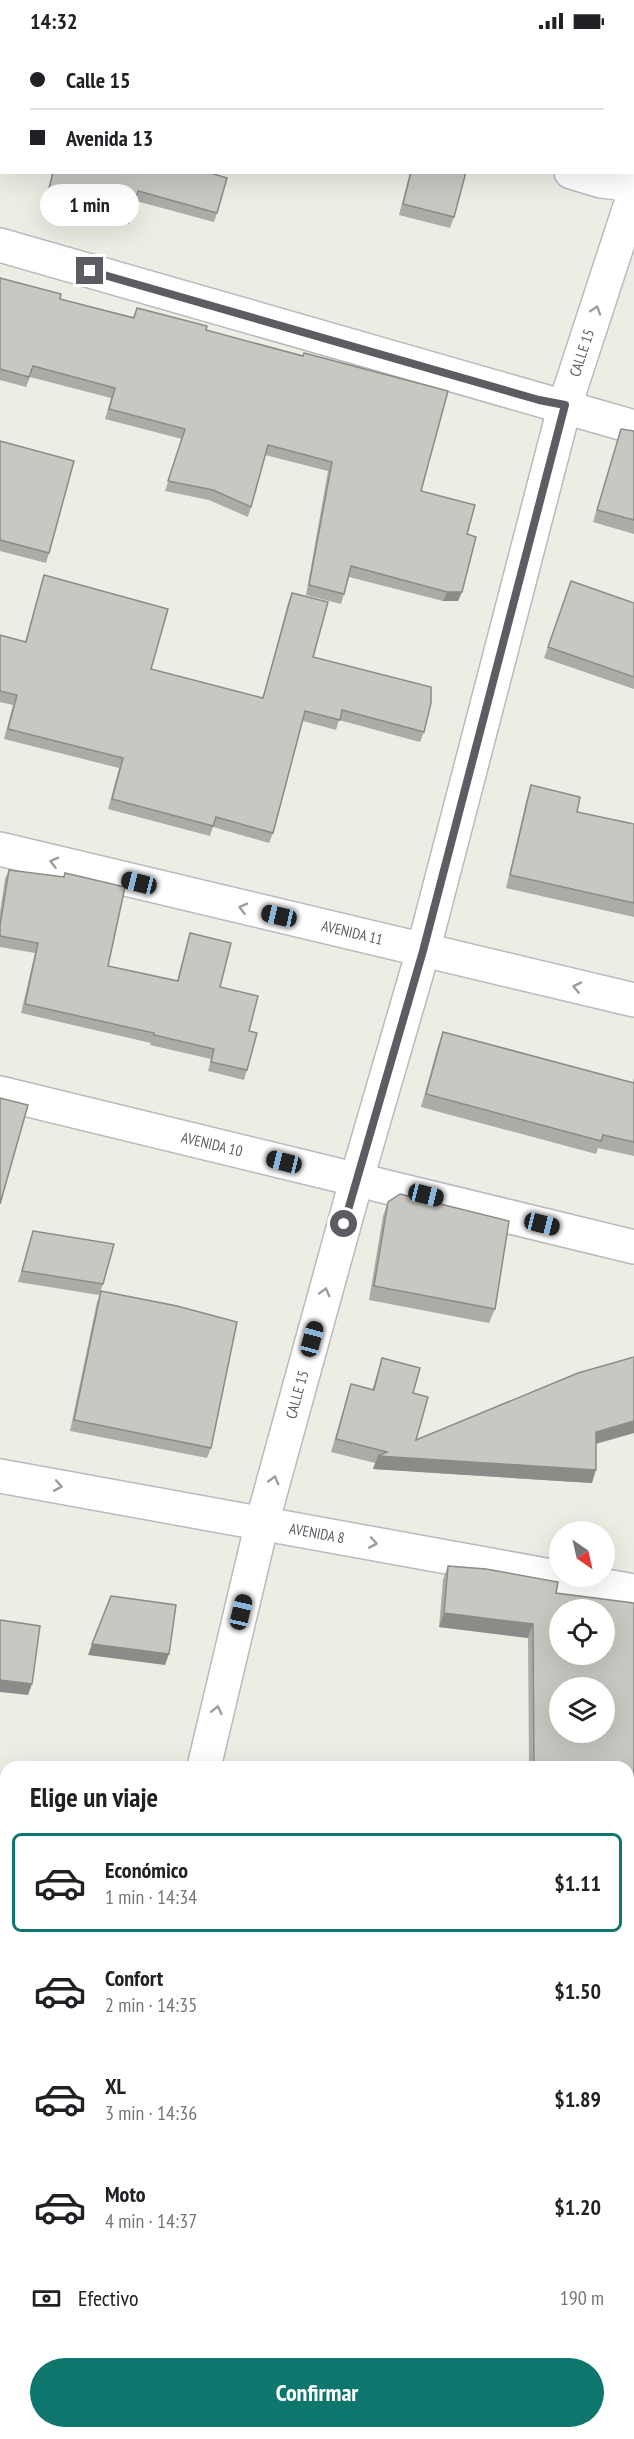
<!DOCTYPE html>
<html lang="es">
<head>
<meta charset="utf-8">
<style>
  body { margin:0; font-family:"PT Sans Narrow",sans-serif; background:#f2f2f2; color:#202124; height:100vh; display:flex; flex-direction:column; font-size:22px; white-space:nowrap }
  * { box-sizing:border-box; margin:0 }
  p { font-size:20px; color:#757577 }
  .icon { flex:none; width:33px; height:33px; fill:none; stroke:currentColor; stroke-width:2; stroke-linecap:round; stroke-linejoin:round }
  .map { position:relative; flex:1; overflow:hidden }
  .drawer { position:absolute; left:0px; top:1719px; width:634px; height:678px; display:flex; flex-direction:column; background:#fff; border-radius:18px 18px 0 0; box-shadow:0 6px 24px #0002 }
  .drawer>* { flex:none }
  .banner { position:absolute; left:0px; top:0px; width:634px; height:132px; box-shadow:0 6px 24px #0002; display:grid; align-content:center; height:132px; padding:0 30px; background:#fff }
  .needle { width:39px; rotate:146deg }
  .tools { position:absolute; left:549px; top:1479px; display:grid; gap:12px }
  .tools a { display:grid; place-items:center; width:66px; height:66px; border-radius:50%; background:#fff; box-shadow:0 6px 24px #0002; font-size:30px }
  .end { position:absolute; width:27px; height:27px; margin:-14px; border:8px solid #5c5d63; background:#fff; box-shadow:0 0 0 3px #fff }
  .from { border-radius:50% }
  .bubble { position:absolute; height:42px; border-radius:21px; background:#fff; box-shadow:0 6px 24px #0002; font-size:20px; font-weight:600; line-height:42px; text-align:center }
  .car { position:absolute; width:18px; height:36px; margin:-18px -9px; border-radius:8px; box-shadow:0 0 4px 2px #0007; background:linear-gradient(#222 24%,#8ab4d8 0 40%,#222 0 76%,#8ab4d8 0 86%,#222 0) }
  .banner b { display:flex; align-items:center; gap:21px; height:57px; font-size:22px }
  .banner b+b { border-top:2px solid #e0e0e0 }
  .banner i { width:15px; height:15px; background:#202124 }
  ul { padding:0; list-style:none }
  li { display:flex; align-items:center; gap:18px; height:99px; margin:0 12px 9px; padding:0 18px; border:3px solid transparent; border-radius:9px }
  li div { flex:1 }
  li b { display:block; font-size:22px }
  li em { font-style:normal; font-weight:600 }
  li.active { border-color:#0f766e }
  li>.icon { width:54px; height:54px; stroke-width:1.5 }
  h2 { padding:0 30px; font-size:27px; line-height:72px }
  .pay { display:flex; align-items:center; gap:15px; height:66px; padding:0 30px; font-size:22px }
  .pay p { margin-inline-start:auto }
  .cta { display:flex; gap:12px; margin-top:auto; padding:12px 30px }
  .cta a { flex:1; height:69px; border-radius:36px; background:#0f766e; color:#fff; font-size:24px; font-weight:600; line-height:69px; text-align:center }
  .status { display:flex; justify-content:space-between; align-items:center; height:42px; padding:0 30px; background:#fff; direction:ltr }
  .status svg { height:16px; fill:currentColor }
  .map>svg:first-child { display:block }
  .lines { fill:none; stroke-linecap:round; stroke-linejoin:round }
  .minor-casing { stroke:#b9babf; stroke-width:36 }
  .path { stroke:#9dc2b0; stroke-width:4; stroke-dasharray:6 3; stroke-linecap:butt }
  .minor { stroke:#fff; stroke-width:33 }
  .wall { fill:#acaba6 }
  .shaded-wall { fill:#8c8b87 }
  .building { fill:#c8c7c1; stroke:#8c8b87; stroke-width:1.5; fill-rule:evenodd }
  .oneway { stroke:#9d9ea1 }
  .route { stroke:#5c5d63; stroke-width:8 }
  .labels { text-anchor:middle; stroke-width:4.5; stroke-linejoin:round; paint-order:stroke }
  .street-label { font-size:15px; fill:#5c5d63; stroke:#fff }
</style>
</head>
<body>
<div class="status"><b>14:32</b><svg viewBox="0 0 49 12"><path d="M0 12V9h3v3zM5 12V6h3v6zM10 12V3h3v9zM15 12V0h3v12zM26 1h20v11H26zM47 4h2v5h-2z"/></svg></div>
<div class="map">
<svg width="634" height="2397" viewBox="0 0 634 2397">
  <rect width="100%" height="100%" fill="#edede4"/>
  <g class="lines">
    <defs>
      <g id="minor">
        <polyline points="113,0 118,2"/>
        <polyline points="571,130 601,139 634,143"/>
        <polyline points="0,203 634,385"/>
        <path id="s1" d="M0,807L634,958"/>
        <path id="s2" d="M0,1051L634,1205"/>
        <path id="s3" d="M0,1434L634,1549"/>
        <path id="s4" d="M204,1725L262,1481L357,1136L423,909L565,363L634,152"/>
        <polyline points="0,1907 6,1909"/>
        <polyline points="628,2051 634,2052"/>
        <polyline points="0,2258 6,2259"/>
        <polyline points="628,2368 634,2368"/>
        <polyline points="49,2397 51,2391"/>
      </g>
    </defs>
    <use href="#minor" class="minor-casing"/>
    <polyline class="path" points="633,27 634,23"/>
    <use href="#minor" class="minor"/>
  </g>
  <g class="wall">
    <polygon points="0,0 2,2 2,51 0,51"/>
    <polygon points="53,130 207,130 217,171 214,180 136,159 129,182 44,160"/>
    <polygon points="410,130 466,130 454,175 450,186 399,173"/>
    <polygon points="0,236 60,257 133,275 137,266 206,288 421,449 467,492 458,559 443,559 349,535 341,562 306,553 328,429 265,413 251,465 248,475 209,458 165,449 182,397 105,377 111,356 30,335 26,345 0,338"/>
    <polygon points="621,387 634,389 634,492 593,480"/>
    <polygon points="0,399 49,511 46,521 0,509"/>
    <polygon points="44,533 151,627 263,656 288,561 292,551 313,615 424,690 420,700 339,678 336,688 303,679 273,791 269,801 213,785 210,794 108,767 119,726 4,697 13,663 0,660 0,593 25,600 41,543"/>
    <polygon points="571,539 634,561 634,647 544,616"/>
    <polygon points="531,743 577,770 634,782 634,875 506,846 527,756"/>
    <polygon points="9,828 63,835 65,831 108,924 177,939 187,901 190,891 220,945 249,989 247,1028 244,1038 208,1029 211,1017 150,1003 151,1001 21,971 35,911 0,905 0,870 5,837"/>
    <polygon points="443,990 633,1041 634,1036 634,1114 598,1106 596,1112 421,1065 438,1004"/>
    <polygon points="388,1160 495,1267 489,1281 369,1258 383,1174"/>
    <polygon points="33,1189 103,1242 99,1253 18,1240"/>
    <polygon points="101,1249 211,1406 207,1416 70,1389 97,1260"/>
    <polygon points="634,1315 634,1391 596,1402 592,1441 373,1427 375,1421 331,1410 347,1355 351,1342 372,1348 382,1316 413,1351 416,1398"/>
    <polygon points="448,1524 556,1551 634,1561 634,1877 628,1878 628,1725 529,1725 528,1596 439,1585 443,1537"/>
    <polygon points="0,1914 1,1924 6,1925 6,2184 0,2183"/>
    <polygon points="422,2391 628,2391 634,2397 422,2397"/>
  </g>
  <g class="shaded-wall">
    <polygon points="447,550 462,550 458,559 443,559"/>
    <polygon points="634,1379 634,1391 591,1403 596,1390"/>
    <polygon points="378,1414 596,1428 592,1441 373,1427"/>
    <polygon points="444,1571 533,1582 528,1596 439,1585"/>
    <polygon points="92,1602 169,1612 165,1623 88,1613"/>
    <polygon points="0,1638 32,1642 28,1653 0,1650"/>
    <polygon points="628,1864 634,1864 634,1877 628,1878"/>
    <polygon points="630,2260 634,2261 634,2274 628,2273 628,2262"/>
  </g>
  <g class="building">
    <polygon points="0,0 53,0 53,2 2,2 2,39 0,39"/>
    <polygon points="536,0 589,0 588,2 535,2"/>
    <polygon points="53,130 207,130 227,136 217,171 138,149 132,172 48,151"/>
    <polygon points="411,130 466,130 454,175 403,162"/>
    <polygon points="0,236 61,252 60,257 134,276 137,266 207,284 206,288 303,314 304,311 448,349 421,449 475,463 467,492 476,495 462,550 447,550 351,524 344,552 309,543 332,420 268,403 251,465 213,448 168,439 185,387 109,367 115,346 33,324 29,335 0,327"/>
    <polygon points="621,387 634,389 634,478 597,468"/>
    <polygon points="0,399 74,419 49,511 0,498"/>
    <polygon points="44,533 168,567 151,627 263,656 292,551 328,560 313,615 431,645 431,661 424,690 342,668 340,678 305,669 273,791 216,775 213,784 112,757 123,716 8,687 17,653 0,649 0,593 26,600"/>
    <polygon points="571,539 634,561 634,635 548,605"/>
    <polygon points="531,743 580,755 577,770 634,782 634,861 510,833"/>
    <polygon points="9,828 64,835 65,831 125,845 108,924 178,939 190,891 231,901 220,945 258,954 249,989 257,991 247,1028 211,1020 214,1007 154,993 154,991 25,962 38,901 0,894 0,884"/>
    <polygon points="443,990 634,1041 634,1100 603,1093 601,1099 426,1052"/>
    <polygon points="0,1056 28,1063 0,1162"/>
    <polygon points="400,1152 509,1179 495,1267 374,1244 388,1160"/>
    <polygon points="33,1189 114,1202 103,1242 22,1229"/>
    <polygon points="101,1249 177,1264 237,1280 211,1406 74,1378"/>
    <polygon points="634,1315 634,1379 596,1390 596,1428 378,1414 387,1410 336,1397 351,1342 374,1348 382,1316 420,1326 413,1351 428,1355 416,1398 578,1331"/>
    <path d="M448,1524L486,1527L558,1540L556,1551L634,1561V1864H628V1725H534L533,1582L444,1571ZM560,1568H604V1612H560ZM560,1646H604V1690H560Z"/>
    <polygon points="111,1554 176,1563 169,1612 92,1602"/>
    <polygon points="0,1578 40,1584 32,1642 0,1638"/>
    <polygon points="0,1914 2,1915 1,1924 6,1925 6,2173 0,2171"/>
    <polygon points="628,2119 634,2120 634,2261 630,2260 630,2262 628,2262"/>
    <polygon points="628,2378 634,2379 634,2397 425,2397 426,2391 628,2391"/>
  </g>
  <defs><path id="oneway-chevron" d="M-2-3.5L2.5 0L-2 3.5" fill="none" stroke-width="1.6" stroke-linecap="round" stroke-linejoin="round" transform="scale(1.5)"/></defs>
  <g class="oneway">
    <use href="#oneway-chevron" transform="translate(596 268) rotate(-72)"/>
    <use href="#oneway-chevron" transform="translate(54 820) rotate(-166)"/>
    <use href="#oneway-chevron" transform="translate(243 866) rotate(-166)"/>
    <use href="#oneway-chevron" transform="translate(577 945) rotate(-167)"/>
    <use href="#oneway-chevron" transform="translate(325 1250) rotate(-75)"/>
    <use href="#oneway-chevron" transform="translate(274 1438) rotate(-75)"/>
    <use href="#oneway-chevron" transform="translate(58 1444) rotate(10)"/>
    <use href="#oneway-chevron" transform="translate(373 1501) rotate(10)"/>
    <use href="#oneway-chevron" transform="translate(217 1668) rotate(-77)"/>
  </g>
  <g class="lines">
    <polyline class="route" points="90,229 539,358 565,363 423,909 344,1182"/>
  </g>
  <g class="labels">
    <g class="street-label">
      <text dy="5" stroke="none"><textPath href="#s4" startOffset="1464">CALLE 15</textPath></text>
      <text dy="5" stroke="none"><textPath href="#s1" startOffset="362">AVENIDA 11</textPath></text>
      <text dy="5" stroke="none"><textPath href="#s2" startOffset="218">AVENIDA 10</textPath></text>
      <text dy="5" stroke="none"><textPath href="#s4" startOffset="384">CALLE 15</textPath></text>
      <text dy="5" stroke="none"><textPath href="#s3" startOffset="322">AVENIDA 8</textPath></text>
    </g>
  </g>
</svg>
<div class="tools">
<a><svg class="needle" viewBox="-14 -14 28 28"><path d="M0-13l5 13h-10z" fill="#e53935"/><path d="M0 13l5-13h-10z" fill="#757577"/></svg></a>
<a><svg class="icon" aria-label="locate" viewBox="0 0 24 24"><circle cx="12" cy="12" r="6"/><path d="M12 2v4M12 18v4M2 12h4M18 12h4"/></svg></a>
<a><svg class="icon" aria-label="layers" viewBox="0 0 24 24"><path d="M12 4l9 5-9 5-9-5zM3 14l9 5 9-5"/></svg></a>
</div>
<i class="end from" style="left:344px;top:1182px"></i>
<i class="end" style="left:90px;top:229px"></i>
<div class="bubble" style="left:40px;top:142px;width:99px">1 min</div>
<i class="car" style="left:139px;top:841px;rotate:284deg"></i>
<i class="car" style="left:279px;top:874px;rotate:283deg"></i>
<i class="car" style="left:284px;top:1120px;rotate:284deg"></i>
<i class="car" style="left:426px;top:1153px;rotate:104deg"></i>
<i class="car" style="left:542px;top:1182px;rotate:104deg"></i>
<i class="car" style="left:312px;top:1297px;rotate:15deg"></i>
<i class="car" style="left:241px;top:1570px;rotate:13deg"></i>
<div class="banner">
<b><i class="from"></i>Calle 15</b>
<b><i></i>Avenida 13</b>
</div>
<section class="drawer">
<h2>Elige un viaje</h2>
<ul>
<li class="active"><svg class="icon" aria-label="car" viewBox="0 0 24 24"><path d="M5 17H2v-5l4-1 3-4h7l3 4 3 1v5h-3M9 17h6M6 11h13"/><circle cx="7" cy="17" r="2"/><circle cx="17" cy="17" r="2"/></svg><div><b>Económico</b><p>1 min · 14:34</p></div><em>$1.11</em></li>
<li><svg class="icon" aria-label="car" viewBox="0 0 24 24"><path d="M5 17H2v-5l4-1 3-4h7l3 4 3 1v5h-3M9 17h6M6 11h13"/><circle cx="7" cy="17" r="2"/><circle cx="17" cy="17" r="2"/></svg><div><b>Confort</b><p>2 min · 14:35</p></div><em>$1.50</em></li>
<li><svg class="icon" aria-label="car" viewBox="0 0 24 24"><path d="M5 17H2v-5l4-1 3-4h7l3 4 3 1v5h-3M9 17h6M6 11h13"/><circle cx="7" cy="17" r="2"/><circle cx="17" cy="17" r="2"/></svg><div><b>XL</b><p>3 min · 14:36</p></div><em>$1.89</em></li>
<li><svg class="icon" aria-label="car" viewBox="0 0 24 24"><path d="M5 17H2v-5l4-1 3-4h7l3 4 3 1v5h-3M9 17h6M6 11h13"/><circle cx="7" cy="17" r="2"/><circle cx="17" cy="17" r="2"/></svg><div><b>Moto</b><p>4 min · 14:37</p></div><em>$1.20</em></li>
</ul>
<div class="pay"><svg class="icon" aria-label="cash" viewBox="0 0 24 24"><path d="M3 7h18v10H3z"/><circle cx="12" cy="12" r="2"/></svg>Efectivo<p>190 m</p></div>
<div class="cta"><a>Confirmar</a></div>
</section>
</div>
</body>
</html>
